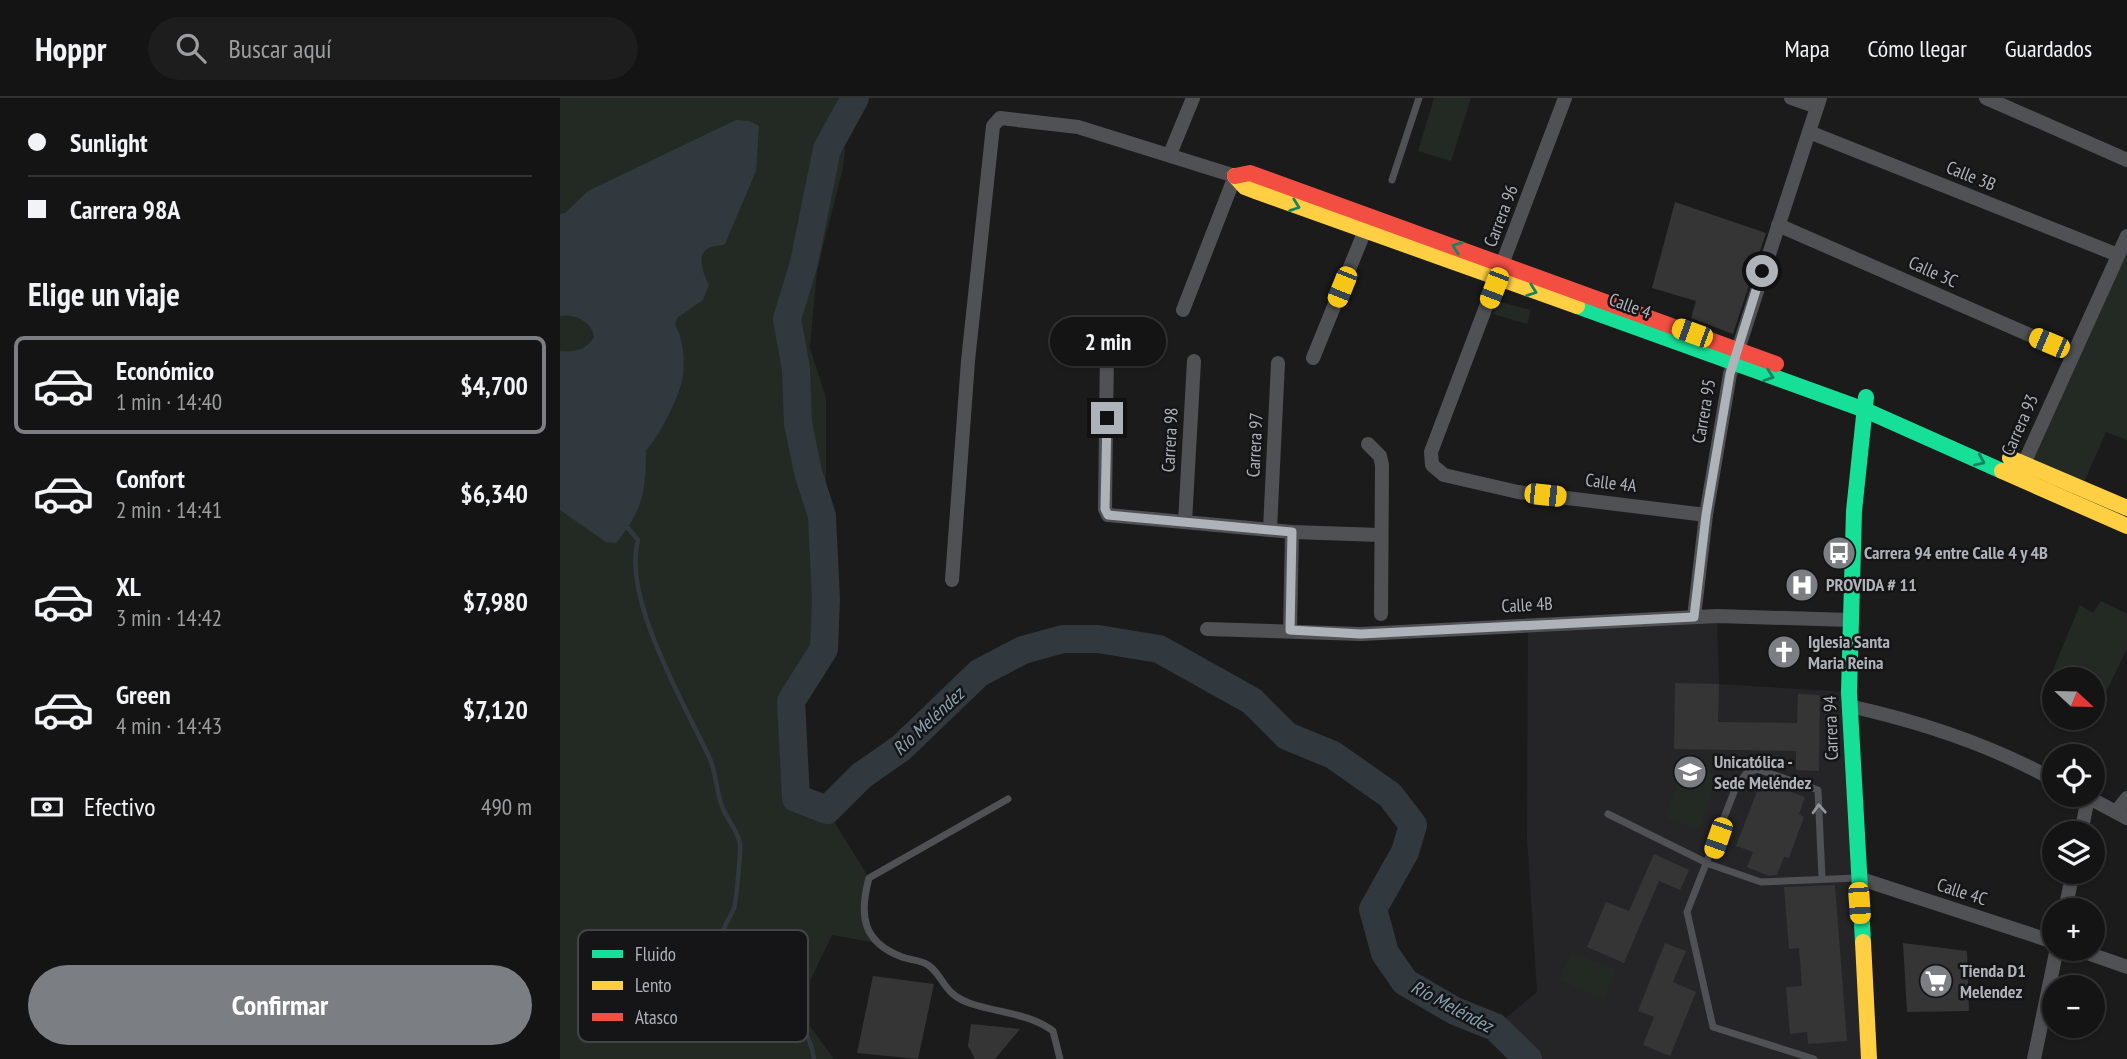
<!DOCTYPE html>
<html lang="es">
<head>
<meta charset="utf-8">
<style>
  body { margin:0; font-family:"PT Sans Narrow",sans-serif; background:#1d1d1d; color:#f1f3f6; height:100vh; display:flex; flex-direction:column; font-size:26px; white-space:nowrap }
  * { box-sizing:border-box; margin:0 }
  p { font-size:23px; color:#9d9ea0 }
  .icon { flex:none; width:38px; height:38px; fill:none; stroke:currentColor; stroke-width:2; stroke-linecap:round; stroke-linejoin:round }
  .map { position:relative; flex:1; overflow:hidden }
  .sheet { display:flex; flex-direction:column; background:#141414; width:560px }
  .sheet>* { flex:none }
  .banner { display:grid; align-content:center; height:154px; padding:0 28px; background:#141414 }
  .needle { width:46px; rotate:112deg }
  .buttons { position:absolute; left:1482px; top:569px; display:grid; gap:14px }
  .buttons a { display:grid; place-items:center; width:63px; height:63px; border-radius:50%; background:#141414; box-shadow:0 2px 5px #0004,0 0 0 2px #333334; font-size:35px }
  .end { position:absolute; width:32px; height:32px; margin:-16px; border:9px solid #aeb3ba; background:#111; box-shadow:0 0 0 4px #111 }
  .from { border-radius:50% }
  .bubble { position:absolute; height:49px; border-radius:24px; background:#141414; box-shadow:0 2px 5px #0004,0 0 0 2px #333334; font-size:23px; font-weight:600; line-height:49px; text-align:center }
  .car { position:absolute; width:21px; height:42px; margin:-21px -10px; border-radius:9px; box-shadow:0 0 5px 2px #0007; background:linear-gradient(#f5c518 24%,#345 0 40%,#f5c518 0 76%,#345 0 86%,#f5c518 0) }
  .banner b { display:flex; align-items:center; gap:24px; height:66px; font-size:26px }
  .banner b+b { border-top:2px solid #333334 }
  .banner i { width:18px; height:18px; background:#f1f3f6 }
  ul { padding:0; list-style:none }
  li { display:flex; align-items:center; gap:21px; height:98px; margin:0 14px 10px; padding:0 14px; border:4px solid transparent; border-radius:10px }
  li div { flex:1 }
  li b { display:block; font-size:26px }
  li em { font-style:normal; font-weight:600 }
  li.current { border-color:#7b7e82 }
  li>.icon { width:63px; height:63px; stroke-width:1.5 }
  h2 { padding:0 28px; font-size:32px; line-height:84px }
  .pay { display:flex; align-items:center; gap:18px; height:77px; padding:0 28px; font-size:26px }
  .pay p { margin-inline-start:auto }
  .cta { display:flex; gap:14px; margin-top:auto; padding:14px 28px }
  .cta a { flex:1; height:80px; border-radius:42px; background:#7b7e82; color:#fff; font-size:28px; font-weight:600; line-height:80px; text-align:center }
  header { display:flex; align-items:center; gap:42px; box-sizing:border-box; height:98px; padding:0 35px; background:#141414; border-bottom:2px solid #333334 }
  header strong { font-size:33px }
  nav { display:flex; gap:38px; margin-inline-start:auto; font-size:24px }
  .search { width:490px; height:63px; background:#1d1d1d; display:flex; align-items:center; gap:18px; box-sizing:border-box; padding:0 24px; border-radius:38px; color:#9d9ea0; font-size:26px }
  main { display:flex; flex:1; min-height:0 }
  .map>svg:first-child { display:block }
  .built { fill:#252527 }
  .green { fill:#232a24 }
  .water { fill:#31393e }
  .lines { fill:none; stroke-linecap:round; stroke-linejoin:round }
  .stream { stroke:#31393e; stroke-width:4.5 }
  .river { stroke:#31393e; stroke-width:28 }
  .building { fill:#353536 }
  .lane { stroke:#505154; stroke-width:7 }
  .street { stroke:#505154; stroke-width:14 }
  .fast { stroke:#16e098; stroke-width:16 }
  .slow { stroke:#ffcf43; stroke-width:16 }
  .jam { stroke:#f24e42; stroke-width:16 }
  .oneway { stroke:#16855e }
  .oneway2 { stroke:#92969b }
  .route { stroke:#aeb3ba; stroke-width:9 }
  .labels { text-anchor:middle; stroke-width:5; stroke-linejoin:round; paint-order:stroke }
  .street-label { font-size:18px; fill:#aeb3ba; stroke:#151517 }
  .poi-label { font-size:18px; font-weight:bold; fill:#aeb3ba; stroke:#151517; text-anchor:start }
  .water-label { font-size:19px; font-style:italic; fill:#89a2b1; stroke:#151517 }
  .key { fill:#151517; stroke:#434448; stroke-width:2 }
  .key-label { font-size:19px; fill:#aeb3ba }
</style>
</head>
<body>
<header>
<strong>Hoppr</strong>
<div class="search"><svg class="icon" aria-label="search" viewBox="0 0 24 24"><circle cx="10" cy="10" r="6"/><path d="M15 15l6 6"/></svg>Buscar aquí</div>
<nav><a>Mapa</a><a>Cómo llegar</a><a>Guardados</a></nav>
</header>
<main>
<section class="sheet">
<div class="banner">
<b><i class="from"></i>Sunlight</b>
<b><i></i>Carrera 98A</b>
</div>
<h2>Elige un viaje</h2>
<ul>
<li class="current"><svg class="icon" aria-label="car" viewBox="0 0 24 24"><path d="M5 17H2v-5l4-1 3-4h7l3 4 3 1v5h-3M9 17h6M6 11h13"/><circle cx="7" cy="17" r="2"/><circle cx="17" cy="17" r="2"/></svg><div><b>Económico</b><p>1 min · 14:40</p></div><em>$4,700</em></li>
<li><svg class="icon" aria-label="car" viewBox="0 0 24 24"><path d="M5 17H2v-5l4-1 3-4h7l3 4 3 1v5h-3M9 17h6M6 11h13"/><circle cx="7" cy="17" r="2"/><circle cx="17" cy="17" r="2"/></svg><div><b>Confort</b><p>2 min · 14:41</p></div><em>$6,340</em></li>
<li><svg class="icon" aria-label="car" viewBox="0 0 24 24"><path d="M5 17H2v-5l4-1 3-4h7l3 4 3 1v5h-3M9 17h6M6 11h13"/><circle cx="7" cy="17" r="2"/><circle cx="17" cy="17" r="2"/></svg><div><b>XL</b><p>3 min · 14:42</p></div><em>$7,980</em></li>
<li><svg class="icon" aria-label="car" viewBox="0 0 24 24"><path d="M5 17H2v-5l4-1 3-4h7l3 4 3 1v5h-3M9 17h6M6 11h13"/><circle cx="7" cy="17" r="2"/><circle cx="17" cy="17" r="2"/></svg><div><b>Green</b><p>4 min · 14:43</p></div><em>$7,120</em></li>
</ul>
<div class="pay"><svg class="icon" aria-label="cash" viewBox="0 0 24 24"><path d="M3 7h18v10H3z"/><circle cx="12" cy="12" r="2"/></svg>Efectivo<p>490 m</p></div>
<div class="cta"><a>Confirmar</a></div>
</section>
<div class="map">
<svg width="1567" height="961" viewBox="0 0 1567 961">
  <rect width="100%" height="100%" fill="#1b1b1b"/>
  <polygon class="built" points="1157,518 1159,586 1289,594 1309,961 968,961 935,929 977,894 967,740 968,526"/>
  <g class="green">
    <path d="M0,0H295L276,33L285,51L283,70L257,172L250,250L266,300V380L260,410L266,502L264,551L231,603L236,699L267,712L309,780C302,806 302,821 317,845L272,837L250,883V928L274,961H0Z"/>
    <polygon points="874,0 911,0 891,63 858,53"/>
    <polygon points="1567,138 1567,342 1546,334 1521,391 1464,366"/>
    <polygon points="937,203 971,212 967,226 933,216"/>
    <polygon points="1541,503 1567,516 1567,551 1540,606 1533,602 1533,581 1490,579 1520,507 1533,515"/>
    <polygon points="1124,666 1157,677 1139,731 1106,720"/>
    <polygon points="1011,854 1056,872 1044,901 999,882"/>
  </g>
  <path class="water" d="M176,22L189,23L199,28L196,73L165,146C159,149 154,147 149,150C135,156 144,178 149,187L143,202L117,220L115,227C123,240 125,261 123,277C122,294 98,341 86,352C86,393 83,412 56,445L46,444L0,412V253C16,254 25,253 34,239C33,224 14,215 0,218V116L5,115L28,93Z"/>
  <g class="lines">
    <path class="stream" d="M68,430L78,442C62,501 125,607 150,661C157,677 156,697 164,713C169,724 178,733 180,746C181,751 176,806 174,810C166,829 156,836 161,859C177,872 198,878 213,891C232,909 251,936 254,961"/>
    <polyline class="river" points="295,0 267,51 244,165 227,221 236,271 238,325 248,374 262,418 266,502 264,551 231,603 236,700 267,712 301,678 341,650 419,575 463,552 503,541 538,541 599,551 692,603 727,638 773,657 830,697 853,727 845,754 813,811 825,855 845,884 895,913 935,929 968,961"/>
  </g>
  <g class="building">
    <polygon points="1115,104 1206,135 1173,236 1131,220 1136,203 1092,190"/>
    <polygon points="1115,585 1159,586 1158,624 1237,625 1238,596 1260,597 1259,673 1236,672 1236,653 1114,651"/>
    <polygon points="1201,683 1245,699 1239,716 1244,719 1229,760 1224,759 1217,777 1209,778 1187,769 1193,754 1176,748"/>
    <polygon points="1094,756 1129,772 1120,792 1099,783 1064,865 1027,849 1046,804 1069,813"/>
    <polygon points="1275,787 1287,943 1248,946 1247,934 1230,936 1226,889 1242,888 1239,850 1229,851 1224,789"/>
    <polygon points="1105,845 1126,853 1113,884 1136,894 1110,958 1083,947 1094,919 1078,913"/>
    <polygon points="1343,845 1407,853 1409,913 1347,914"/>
    <polygon points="313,878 374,886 358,961 297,955"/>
    <polygon points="411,926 460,931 435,961 415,961 408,948"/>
  </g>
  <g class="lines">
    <g class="lane">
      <polyline points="832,82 859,0"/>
      <path d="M448,701L309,780C299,817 302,844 342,859C350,862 361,862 368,867C379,874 383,888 393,896C415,915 463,910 493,933L500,961"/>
      <polyline points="1048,716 1149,766 1201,784 1297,780"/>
      <polyline points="1254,961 1153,929 1127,814 1176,689 1186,676 1197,671 1258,692 1262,780"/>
    </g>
    <g class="street">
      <polyline points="1005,0 871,354 872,367 884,377 958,394 1146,417"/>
      <polyline points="1231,0 1257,9"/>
      <polyline points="1426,0 1567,62"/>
      <polyline points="1249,34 1558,157"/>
      <polyline points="610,56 633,0"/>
      <polyline points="1218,127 1513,256"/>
      <polyline points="547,250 545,411 548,417 732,434 820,437"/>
      <polyline points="753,260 808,125"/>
      <polyline points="808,346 820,358 822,367 821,516"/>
      <polyline points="1461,372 1567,138"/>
      <polyline points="625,424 634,263"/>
      <polyline points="710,431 718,265"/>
      <polyline points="392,482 408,263 433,28 440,20 518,29 675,78 623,212"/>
      <polyline points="1134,519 1146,417 1170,276 1260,0"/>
      <polyline points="647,531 801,536 1157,518 1290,522"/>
      <polyline points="730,532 732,434"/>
      <path d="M1289,608C1362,624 1429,646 1494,682"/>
      <polyline points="1522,696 1567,720"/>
      <polyline points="1556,714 1567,700"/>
      <polyline points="1521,735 1528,700"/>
      <polyline points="1298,780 1494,844"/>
      <polyline points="1505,812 1513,774"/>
      <polyline points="1513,850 1567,869"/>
      <polyline points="1474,961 1497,850"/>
    </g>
    <g class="fast">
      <polyline points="1017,208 1305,312 1442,373"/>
      <polyline points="1303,844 1289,594 1294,413 1306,299"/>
    </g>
    <g class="slow">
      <polyline points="675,78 685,89 698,94 1017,208"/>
      <polyline points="1450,360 1567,410"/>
      <polyline points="1442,373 1567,428"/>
      <polyline points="1303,844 1309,961"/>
    </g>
    <polyline class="jam" points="675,78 690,75 1216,266"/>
  </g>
  <defs><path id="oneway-chevron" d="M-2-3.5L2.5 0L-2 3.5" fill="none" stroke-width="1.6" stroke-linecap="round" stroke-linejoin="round" transform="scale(1.75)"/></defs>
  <g class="oneway">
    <use href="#oneway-chevron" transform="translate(735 108) rotate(20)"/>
    <use href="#oneway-chevron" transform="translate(897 149) rotate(-160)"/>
    <use href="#oneway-chevron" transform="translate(972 193) rotate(20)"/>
    <use href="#oneway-chevron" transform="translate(1209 278) rotate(19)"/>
    <use href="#oneway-chevron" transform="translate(1420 363) rotate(24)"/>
  </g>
  <use class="oneway2" href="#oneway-chevron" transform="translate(1259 711) rotate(-93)"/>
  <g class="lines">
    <polyline class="route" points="547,320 545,411 548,417 732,434 730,532 801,536 1134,519 1146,417 1170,276 1202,173"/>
  </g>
  <defs>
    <symbol id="bus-disc" viewBox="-11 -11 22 22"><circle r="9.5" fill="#7b7e82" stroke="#151517"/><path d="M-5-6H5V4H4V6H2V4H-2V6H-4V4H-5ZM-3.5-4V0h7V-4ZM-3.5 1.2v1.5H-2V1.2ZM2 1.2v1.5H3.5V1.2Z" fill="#fff"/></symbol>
    <symbol id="hospital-disc" viewBox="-11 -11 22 22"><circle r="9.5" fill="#7b7e82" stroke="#151517"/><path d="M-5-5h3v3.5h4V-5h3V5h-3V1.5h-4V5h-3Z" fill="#fff"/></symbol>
    <symbol id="church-disc" viewBox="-11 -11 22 22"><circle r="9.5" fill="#7b7e82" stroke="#151517"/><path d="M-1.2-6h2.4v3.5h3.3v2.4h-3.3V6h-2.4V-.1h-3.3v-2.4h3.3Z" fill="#fff"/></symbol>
    <symbol id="university-disc" viewBox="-11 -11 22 22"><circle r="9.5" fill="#7b7e82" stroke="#151517"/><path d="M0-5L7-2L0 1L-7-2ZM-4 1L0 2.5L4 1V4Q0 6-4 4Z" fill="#fff"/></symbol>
    <symbol id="supermarket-disc" viewBox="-11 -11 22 22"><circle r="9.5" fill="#7b7e82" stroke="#151517"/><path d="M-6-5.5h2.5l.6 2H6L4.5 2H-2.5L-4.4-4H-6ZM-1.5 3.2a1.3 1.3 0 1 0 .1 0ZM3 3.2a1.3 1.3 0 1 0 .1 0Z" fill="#fff"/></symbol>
  </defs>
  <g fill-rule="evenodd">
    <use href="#bus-disc" x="1260" y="436" width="38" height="38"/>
    <use href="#hospital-disc" x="1223" y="468" width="38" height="38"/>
    <use href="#church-disc" x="1205" y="535" width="38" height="38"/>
    <use href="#university-disc" x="1111" y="655" width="38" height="38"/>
    <use href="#supermarket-disc" x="1357" y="864" width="38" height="38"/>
  </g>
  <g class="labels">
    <g class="street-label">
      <text transform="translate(1411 78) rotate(22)" y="6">Calle 3B</text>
      <text transform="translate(941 118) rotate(-69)" y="6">Carrera 96</text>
      <text transform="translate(1373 174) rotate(24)" y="6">Calle 3C</text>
      <text transform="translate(1070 208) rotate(20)" y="6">Calle 4</text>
      <text transform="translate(1144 313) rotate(-80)" y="6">Carrera 95</text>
      <text transform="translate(1460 327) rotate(-66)" y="6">Carrera 93</text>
      <text transform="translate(610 342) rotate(-87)" y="6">Carrera 98</text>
      <text transform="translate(695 347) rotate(-87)" y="6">Carrera 97</text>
      <text transform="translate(1051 385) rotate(7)" y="6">Calle 4A</text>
      <text transform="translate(967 507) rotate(-3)" y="6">Calle 4B</text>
      <text transform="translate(1271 630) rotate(-92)" y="6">Carrera 94</text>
      <text transform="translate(1402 794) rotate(18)" y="6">Calle 4C</text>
    </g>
    <g class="poi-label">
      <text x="1304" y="461">Carrera 94 entre Calle 4 y 4B</text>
      <text x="1266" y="493">PROVIDA # 11</text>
      <text x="1248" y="550">Iglesia Santa<tspan x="1248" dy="21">Maria Reina</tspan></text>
      <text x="1154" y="670">Unicatólica -<tspan x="1154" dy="21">Sede Meléndez</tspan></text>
      <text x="1400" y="879">Tienda D1<tspan x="1400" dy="21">Melendez</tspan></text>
    </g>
    <g class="water-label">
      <text transform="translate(368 623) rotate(-43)" y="7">Río Meléndez</text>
      <text transform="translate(892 908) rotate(28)" y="7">Río Meléndez</text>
    </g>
  </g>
  <rect x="18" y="832" width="230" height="112" rx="10" class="key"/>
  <rect x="32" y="852" width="31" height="8" fill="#16e098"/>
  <rect x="32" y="883" width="31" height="9" fill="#ffcf43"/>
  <rect x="32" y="915" width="31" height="8" fill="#f24e42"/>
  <g class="key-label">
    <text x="75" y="863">Fluido</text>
    <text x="75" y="894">Lento</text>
    <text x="75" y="926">Atasco</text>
  </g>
</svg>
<div class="buttons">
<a><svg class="needle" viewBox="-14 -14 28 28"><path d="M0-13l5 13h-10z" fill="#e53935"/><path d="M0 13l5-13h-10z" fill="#9d9ea0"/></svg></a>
<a><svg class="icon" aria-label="locate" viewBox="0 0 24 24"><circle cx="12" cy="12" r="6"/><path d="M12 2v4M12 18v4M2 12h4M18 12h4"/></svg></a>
<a><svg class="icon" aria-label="layers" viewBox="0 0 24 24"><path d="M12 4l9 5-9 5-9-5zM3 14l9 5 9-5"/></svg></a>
<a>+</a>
<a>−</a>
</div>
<i class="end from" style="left:1202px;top:173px"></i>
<i class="end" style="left:547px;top:320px"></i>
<div class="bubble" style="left:490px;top:219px;width:116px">2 min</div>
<i class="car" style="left:782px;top:189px;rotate:202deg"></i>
<i class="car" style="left:934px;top:190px;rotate:201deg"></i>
<i class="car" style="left:1132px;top:235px;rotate:290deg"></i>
<i class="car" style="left:1489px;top:245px;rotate:293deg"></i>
<i class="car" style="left:985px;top:397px;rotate:96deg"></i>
<i class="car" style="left:1158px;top:740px;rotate:199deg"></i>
<i class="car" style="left:1299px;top:805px;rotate:176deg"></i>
</div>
</main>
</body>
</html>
